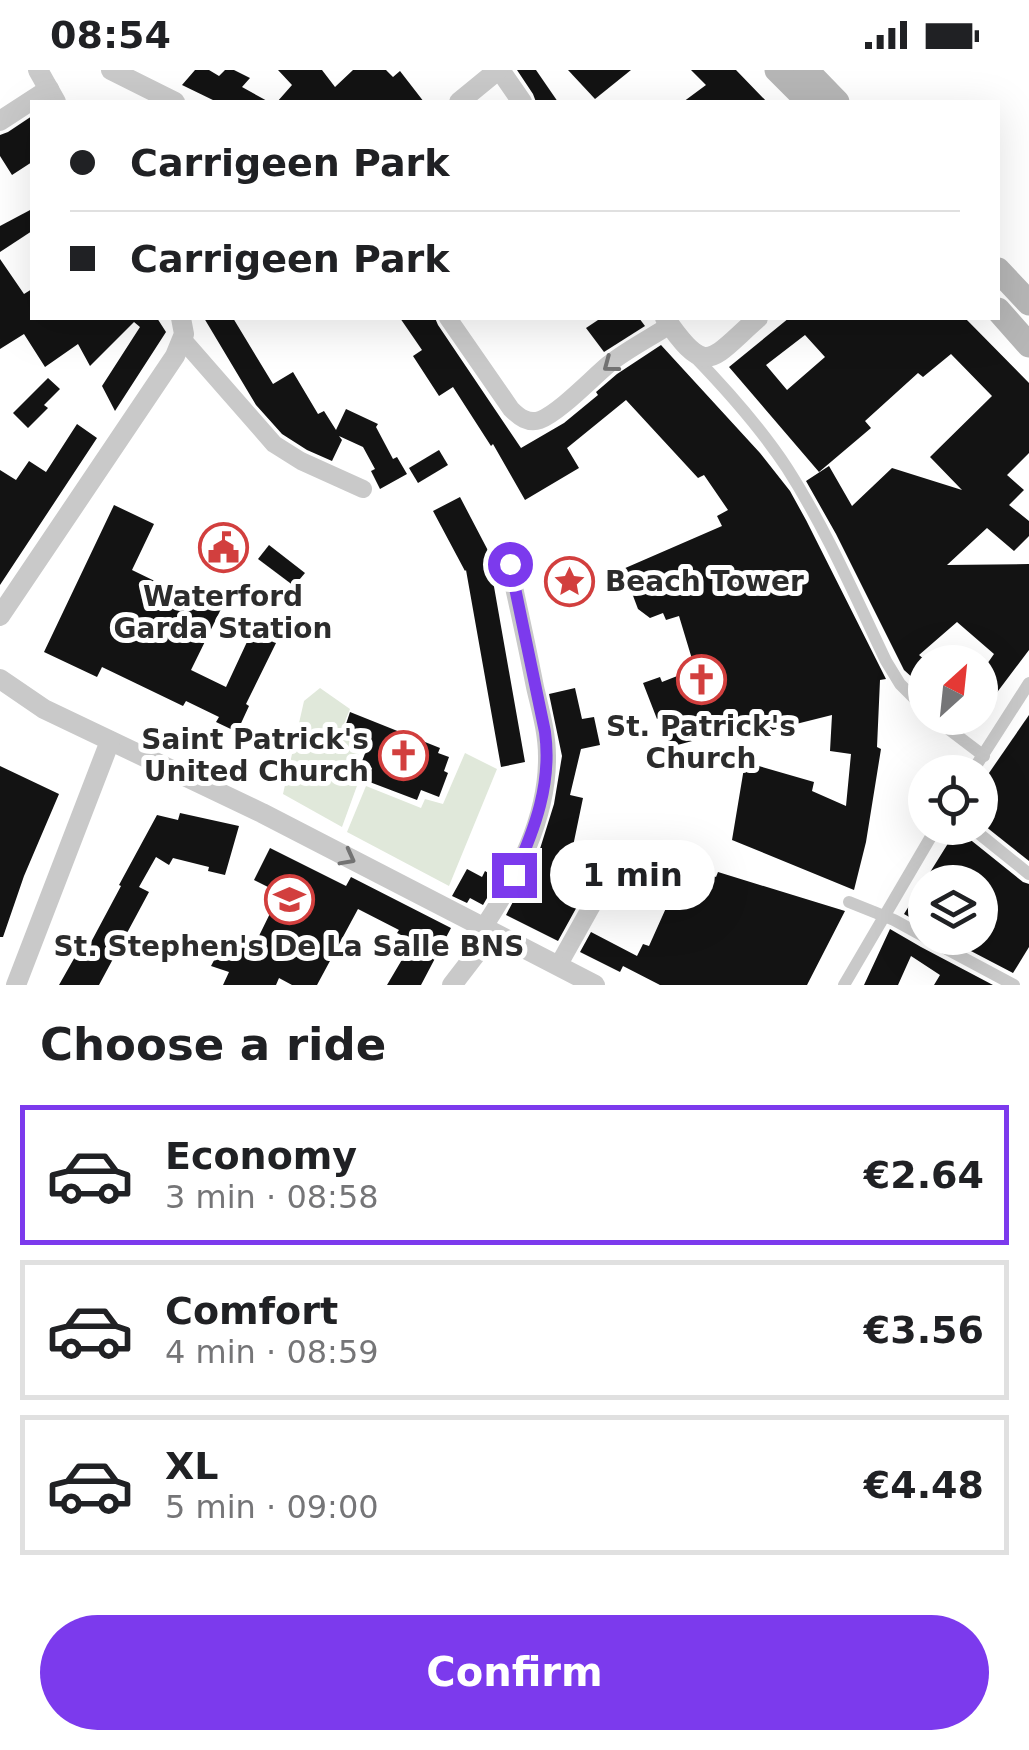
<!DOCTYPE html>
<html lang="en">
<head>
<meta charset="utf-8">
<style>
  body { margin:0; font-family:"DejaVu Sans",sans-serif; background:#f6f6f6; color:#202124; height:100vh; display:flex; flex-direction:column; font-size:38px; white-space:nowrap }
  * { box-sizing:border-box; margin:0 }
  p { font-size:32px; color:#757577 }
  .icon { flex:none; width:55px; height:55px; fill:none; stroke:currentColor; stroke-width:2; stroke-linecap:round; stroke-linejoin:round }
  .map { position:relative; height:915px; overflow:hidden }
  .sheet { display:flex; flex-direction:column; background:#fff; flex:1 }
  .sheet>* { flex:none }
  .banner { position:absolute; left:30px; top:30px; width:970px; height:220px; border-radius:0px; box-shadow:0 10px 40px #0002; display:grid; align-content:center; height:220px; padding:0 40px; background:#fff }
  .needle { width:65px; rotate:27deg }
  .controls { position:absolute; left:908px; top:575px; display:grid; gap:20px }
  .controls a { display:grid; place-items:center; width:90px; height:90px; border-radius:50%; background:#fff; box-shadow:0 10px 40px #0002; font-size:50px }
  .end { position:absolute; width:45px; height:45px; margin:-22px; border:12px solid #7c3aed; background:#fff; box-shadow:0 0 0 5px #fff }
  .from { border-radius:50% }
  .bubble { position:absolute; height:70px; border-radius:35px; background:#fff; box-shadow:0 10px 40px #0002; font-size:32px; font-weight:800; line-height:70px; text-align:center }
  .banner b { display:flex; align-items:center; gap:35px; height:95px; font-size:38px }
  .banner b+b { border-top:2px solid #e0e0e0 }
  .banner i { width:25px; height:25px; background:#202124 }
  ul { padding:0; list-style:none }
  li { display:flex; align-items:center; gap:30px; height:140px; margin:0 20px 15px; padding:0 20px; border:5px solid #e0e0e0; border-radius:0px }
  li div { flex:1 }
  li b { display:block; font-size:38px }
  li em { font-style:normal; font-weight:800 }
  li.selected { border-color:#7c3aed }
  li>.icon { width:90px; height:90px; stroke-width:1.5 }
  h2 { padding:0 40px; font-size:45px; line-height:120px }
  .action { display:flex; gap:20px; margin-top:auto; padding:20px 40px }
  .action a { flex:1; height:115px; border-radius:60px; background:#7c3aed; color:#fff; font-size:40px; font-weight:800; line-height:115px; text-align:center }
  .status { display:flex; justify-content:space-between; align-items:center; height:70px; padding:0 50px; background:#fff; direction:ltr }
  .status svg { height:28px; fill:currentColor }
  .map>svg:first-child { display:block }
  .green { fill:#e0e8da }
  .building { fill:#131313; fill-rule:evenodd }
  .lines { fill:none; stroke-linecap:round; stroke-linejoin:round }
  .pedestrian { stroke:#c9c9c9; stroke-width:12 }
  .minor { stroke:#c9c9c9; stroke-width:18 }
  .tertiary { stroke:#c9c9c9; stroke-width:20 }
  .secondary { stroke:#b6b6b6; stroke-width:25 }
  .oneway { stroke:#737373 }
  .route { stroke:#7c3aed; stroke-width:12 }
  .labels { text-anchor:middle; stroke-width:10; stroke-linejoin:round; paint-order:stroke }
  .poi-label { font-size:28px; font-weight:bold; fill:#2c2c2c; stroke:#fff }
</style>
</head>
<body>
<div class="status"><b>08:54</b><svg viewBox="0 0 49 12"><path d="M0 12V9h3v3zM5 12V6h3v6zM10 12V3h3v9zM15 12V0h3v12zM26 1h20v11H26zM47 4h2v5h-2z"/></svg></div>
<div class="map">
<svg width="1029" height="915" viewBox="0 0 1029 915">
  <rect width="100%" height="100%" fill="#fff"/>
  <g class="green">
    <polygon points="320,618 350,639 340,664 363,674 356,690 357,698 362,702 342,757 283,724 304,631"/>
    <polygon points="465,683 497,699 449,816 347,762 366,716 421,738 425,729 443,734"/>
  </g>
  <g class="building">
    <polygon points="195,0 209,0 219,6 225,0 234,0 250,8 242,17 269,32 217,32 182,15"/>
    <polygon points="278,0 322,0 335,17 353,0 386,0 393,7 400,1 424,32 277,32 292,15"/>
    <polygon points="517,0 536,0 558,32 536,32 533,24"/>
    <polygon points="568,0 631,0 595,29"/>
    <polygon points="691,0 736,0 767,32 683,32 706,15"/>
    <polygon points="32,46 32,92 12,105 0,86 0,65 8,62"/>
    <polygon points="32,139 32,161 0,182 0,156"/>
    <polygon points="0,189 24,224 32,219 32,248 157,248 166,262 115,341 102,316 140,257 134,252 90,296 78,274 45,297 24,264 0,279"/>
    <polygon points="204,248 233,248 273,314 293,302 318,344 324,341 336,360 346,339 378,354 376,357 393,389 397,387 407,404 380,419 371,401 375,399 363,377 339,366 342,370 332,391 307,380 282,364 256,335"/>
    <polygon points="400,248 435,248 438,255 521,378 564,353 598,325 596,322 617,304 661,275 760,383 790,421 806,450 886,609 880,610 877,677 881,679 866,772 854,820 732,770 745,692 814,712 812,721 846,736 851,684 830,681 832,645 736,669 733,660 670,677 661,647 657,649 643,613 660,607 662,612 695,599 679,546 666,550 663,543 650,548 638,539 623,499 722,456 717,446 728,440 704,405 698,408 626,330 567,378 579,398 525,430 493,374 491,376 453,317 439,326 413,286 422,280"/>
    <polygon points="601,248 639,248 645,256 604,282 586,258"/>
    <path d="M789,248H965L1029,313V383L1007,405L1024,420L1009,435L1029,451V466L1014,481L987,458L947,495L1029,494V580L980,645V604L994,584L957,552L919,585L925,590V619L904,600L836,464L806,411L829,396L852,436L892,398L962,420L930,387L992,326L951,284L923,307L918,303L865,351L871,358L819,402L729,297ZM805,265L825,287L787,320L766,295Z"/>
    <polygon points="48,308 60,319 44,335 48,338 28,358 13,343"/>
    <polygon points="77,354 97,368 0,515 0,400 16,410 29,391 46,402"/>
    <polygon points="439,380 448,395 418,413 409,398"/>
    <polygon points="460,427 494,492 490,494 525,692 501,697 466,500 465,501 433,441"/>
    <polygon points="114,435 154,454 132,500 198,532 200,529 221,539 191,600 226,617 253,559 277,571 246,634 249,636 237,662 216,652 219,647 186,631 183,636 102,597 97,607 44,582"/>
    <polygon points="269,475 305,503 294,516 258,489"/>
    <polygon points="575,618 582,649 594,647 600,675 581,679 570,725 583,728 572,781 591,787 584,824 558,871 506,845 539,782 554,734 562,686 549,624"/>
    <polygon points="350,642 440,678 438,683 449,687 444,701 448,703 439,727 421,720 417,730 367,711 372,698 361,694 369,673 343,663"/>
    <polygon points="1029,645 1029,791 980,752 980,716"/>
    <polygon points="0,696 59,724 24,806 3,867 0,867"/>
    <polygon points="180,743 239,756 225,805 208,801 209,797 173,788 169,795 156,787 139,817 149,822 99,915 59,915 76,885 82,889 121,816 119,815 157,745 178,750"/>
    <polygon points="957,759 1023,812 1029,814 1029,877 1013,903 946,868 980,868 980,812 925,812 925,856 904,844"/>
    <polygon points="270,778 346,816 351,807 451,858 421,915 387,915 413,871 397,863 399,860 358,839 317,915 292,915 279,908 276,915 223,915 229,902 211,896 220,879 236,886 246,865 257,870 280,823 254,810"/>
    <polygon points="467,799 482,807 485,801 498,809 483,835 470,828 467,833 452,826"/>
    <polygon points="696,799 716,807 718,802 845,841 807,915 660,915 623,896 620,902 580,882 591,862 637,886 643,874 649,876 679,809 688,814"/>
    <polygon points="890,859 921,877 993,915 934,915 940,905 911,886 898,915 864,915"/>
  </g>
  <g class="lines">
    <g class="pedestrian">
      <path d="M693,285C727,320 760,357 787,398C826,459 855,526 886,591L900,614L925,639"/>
      <polyline points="934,648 984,686"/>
      <polyline points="972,702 1029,613"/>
      <polyline points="972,758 1029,804"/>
      <polyline points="849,832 894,850 925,867"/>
      <polyline points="926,868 1014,915"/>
      <polyline points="844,915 936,758"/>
    </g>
    <g class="minor">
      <path d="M448,248L511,339C519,347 528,354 540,350C560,342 591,309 609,294C628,279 650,268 670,255"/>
      <polyline points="183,270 274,374 301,391 363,419"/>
      <path d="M483,858C516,808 548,748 547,686C547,662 540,639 535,617C527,576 518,535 509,495"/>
      <polyline points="558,896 596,828 604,785"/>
    </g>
    <g class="tertiary">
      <polyline points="38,0 56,32"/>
      <polyline points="111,0 175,32"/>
      <polyline points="500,0 522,32"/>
      <polyline points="459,32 498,0"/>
      <polyline points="0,51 49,19"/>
      <path d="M665,248C707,309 710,290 758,248"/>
      <polyline points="0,546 175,286 184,264 181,248"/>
      <polyline points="0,609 44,639 262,743 595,915"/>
      <polyline points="16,915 110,671"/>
      <polyline points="452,915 492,863"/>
    </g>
    <g class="secondary">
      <polyline points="777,0 809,32"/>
      <polyline points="806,0 837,32"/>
      <polyline points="998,200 1029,233"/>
      <polyline points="998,240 1029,275"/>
    </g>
  </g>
  <defs><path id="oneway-chevron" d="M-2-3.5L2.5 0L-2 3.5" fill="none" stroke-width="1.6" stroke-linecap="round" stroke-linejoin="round" transform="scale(2.5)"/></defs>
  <g class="oneway">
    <use href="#oneway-chevron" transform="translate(610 295) rotate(143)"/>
    <use href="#oneway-chevron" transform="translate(348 788) rotate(28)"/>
  </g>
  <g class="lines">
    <path class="route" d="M510,494L545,662C552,713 535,759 514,805"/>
  </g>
  <defs>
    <symbol id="civic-ring" viewBox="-11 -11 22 22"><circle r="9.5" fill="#fff" stroke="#d23f3e" stroke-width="1.5"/><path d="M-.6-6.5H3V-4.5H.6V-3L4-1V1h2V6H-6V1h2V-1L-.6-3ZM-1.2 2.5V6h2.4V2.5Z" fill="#d23f3e"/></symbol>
    <symbol id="sight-ring" viewBox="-11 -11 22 22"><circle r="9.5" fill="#fff" stroke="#d23f3e" stroke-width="1.5"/><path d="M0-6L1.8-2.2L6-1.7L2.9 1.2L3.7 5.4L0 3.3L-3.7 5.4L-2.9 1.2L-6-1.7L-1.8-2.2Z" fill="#d23f3e"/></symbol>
    <symbol id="church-ring" viewBox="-11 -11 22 22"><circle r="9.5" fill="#fff" stroke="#d23f3e" stroke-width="1.5"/><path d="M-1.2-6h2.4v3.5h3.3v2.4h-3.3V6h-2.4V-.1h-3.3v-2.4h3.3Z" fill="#d23f3e"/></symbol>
    <symbol id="school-ring" viewBox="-11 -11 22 22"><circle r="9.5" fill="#fff" stroke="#d23f3e" stroke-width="1.5"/><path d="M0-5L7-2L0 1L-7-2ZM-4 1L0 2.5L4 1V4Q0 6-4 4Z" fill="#d23f3e"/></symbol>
  </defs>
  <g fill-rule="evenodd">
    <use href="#civic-ring" x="196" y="450" width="55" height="55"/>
    <use href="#sight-ring" x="542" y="484" width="55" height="55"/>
    <use href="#church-ring" x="674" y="582" width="55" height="55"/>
    <use href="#church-ring" x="376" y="658" width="55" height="55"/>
    <use href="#school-ring" x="262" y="802" width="55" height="55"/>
  </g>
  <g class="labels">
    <g class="poi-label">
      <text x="605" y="521" text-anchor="start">Beach Tower</text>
      <text x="223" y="536">Waterford<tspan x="223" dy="32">Garda Station</tspan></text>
      <text x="701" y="666">St. Patrick's<tspan x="701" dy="32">Church</tspan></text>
      <text x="369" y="679" text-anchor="end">Saint Patrick's<tspan x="369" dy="32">United Church</tspan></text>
      <text x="289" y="886">St. Stephen's De La Salle BNS</text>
    </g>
  </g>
</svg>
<div class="controls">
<a><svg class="needle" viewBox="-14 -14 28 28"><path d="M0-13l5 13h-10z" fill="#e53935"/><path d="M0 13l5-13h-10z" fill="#757577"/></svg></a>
<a><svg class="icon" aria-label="locate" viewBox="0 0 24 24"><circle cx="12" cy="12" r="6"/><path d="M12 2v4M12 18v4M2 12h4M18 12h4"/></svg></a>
<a><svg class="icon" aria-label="layers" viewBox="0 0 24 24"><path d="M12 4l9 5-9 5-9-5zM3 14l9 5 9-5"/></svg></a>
</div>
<i class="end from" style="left:510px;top:494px"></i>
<i class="end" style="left:514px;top:805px"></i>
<div class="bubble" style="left:550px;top:770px;width:165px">1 min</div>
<div class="banner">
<b><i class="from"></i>Carrigeen Park</b>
<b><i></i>Carrigeen Park</b>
</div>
</div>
<section class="sheet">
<h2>Choose a ride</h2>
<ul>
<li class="selected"><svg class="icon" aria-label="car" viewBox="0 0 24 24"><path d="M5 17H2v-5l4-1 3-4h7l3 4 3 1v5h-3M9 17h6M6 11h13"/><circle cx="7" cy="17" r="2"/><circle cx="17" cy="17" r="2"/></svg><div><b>Economy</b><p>3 min · 08:58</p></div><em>€2.64</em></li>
<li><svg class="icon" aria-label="car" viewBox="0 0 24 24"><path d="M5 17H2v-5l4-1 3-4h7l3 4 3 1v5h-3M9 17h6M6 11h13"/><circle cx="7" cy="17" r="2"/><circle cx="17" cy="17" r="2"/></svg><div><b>Comfort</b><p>4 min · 08:59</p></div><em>€3.56</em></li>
<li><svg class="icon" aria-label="car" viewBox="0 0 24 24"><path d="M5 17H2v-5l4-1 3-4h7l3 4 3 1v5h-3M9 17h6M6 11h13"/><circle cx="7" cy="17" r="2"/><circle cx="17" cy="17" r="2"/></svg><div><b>XL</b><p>5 min · 09:00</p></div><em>€4.48</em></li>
</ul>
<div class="action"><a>Confirm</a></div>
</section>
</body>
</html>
